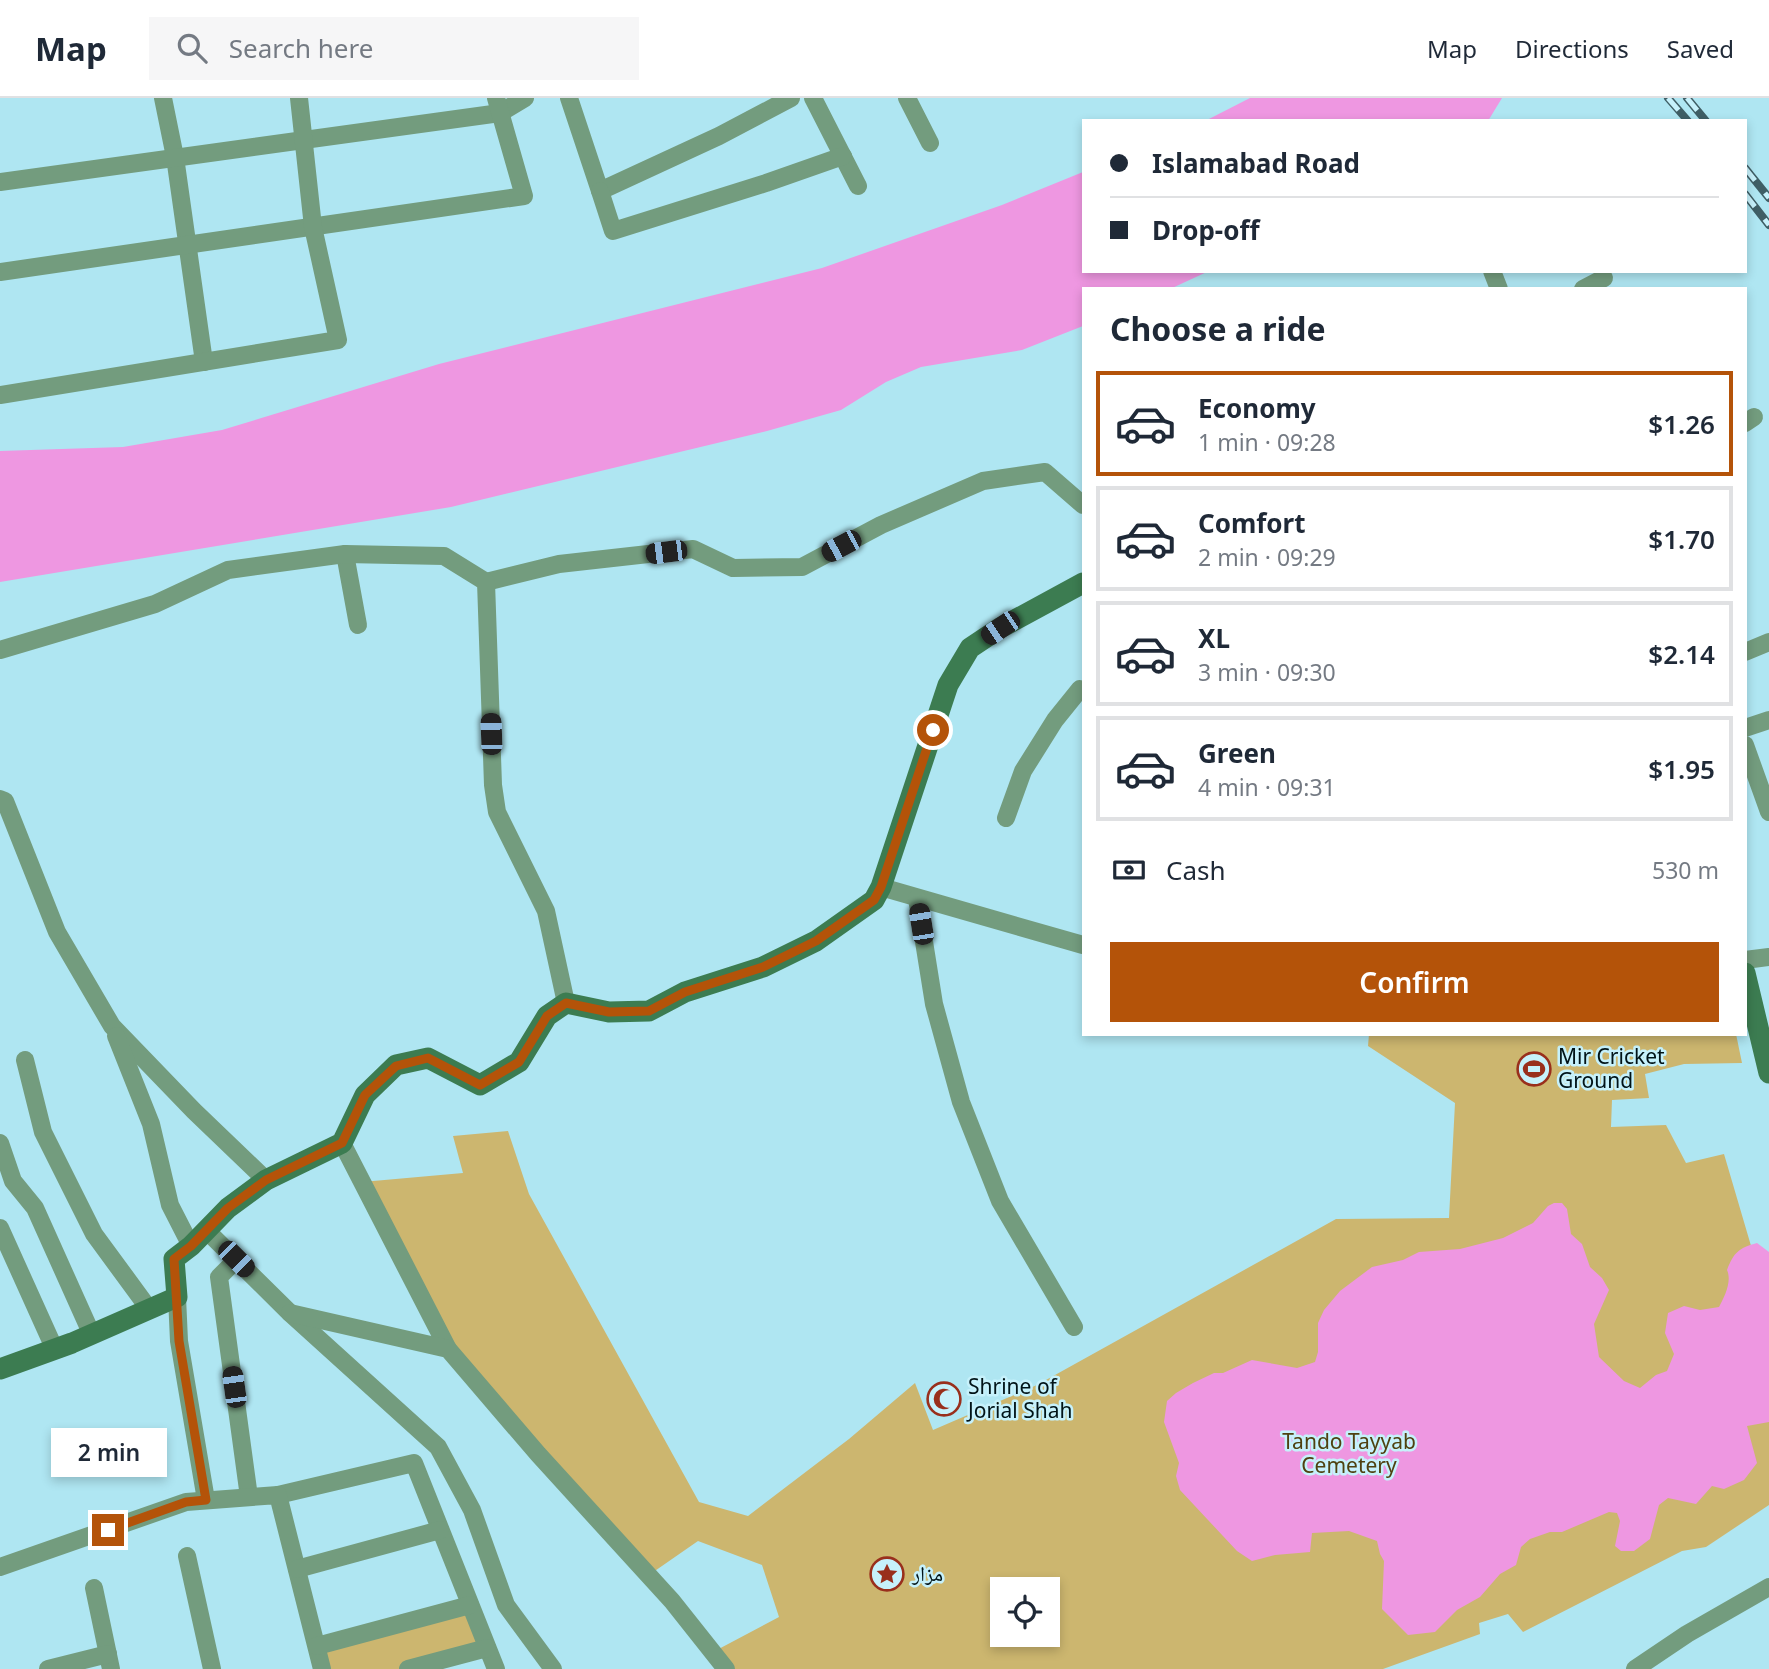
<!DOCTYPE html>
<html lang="en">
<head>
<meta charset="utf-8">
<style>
  body { margin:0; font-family:"Noto Sans","Noto Naskh Arabic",sans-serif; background:#f6f6f7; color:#1f2937; height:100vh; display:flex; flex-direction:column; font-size:26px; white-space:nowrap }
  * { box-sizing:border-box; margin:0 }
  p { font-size:23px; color:#747a83 }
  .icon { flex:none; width:38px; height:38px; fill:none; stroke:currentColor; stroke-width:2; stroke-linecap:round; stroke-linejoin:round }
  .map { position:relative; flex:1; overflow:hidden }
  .details { position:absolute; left:1082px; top:189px; width:665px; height:749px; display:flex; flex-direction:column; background:#fff; border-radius:0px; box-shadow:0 4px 10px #0003 }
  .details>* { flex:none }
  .top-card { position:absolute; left:1082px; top:21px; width:665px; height:154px; border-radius:0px; box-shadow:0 4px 10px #0003; display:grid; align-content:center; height:154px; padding:0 28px; background:#fff }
  .tools { position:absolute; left:990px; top:1479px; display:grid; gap:14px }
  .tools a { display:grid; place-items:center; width:70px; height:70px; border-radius:0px; background:#fff; box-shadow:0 4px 10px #0003; font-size:35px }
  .end { position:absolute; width:32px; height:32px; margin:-16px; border:9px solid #b45309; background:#fff; box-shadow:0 0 0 4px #fff }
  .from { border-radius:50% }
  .bubble { position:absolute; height:49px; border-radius:0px; background:#fff; box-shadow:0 4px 10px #0003; font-size:23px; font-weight:600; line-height:49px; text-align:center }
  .car { position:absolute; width:21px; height:42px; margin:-21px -10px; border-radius:9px; box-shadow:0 0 5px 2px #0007; background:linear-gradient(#222 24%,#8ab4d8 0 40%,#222 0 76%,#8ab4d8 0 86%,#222 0) }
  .top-card b { display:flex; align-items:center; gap:24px; height:66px; font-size:26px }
  .top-card b+b { border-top:2px solid #e0e1e3 }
  .top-card i { width:18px; height:18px; background:#1f2937 }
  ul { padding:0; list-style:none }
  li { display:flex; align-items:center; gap:21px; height:105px; margin:0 14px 10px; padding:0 14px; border:4px solid #e0e1e3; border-radius:0px }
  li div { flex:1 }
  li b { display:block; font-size:26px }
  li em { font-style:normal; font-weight:600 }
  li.active { border-color:#b45309 }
  li>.icon { width:63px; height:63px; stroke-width:1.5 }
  h2 { padding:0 28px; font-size:32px; line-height:84px }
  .pay { display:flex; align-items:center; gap:18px; height:77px; padding:0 28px; font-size:26px }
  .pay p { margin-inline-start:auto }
  .primary-button { display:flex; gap:14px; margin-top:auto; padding:14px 28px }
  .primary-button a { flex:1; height:80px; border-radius:0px; background:#b45309; color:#fff; font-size:28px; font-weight:600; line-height:80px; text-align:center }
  header { display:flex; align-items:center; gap:42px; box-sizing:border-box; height:98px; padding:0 35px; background:#fff; border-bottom:2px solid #e0e1e3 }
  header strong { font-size:33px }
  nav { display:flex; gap:38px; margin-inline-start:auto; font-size:24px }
  .search { width:490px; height:63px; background:#f6f6f7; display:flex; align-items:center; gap:18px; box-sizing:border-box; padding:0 24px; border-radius:0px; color:#747a83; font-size:26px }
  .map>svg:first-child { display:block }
  .green { fill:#ccb66f; fill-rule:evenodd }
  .water { fill:#ee97e1 }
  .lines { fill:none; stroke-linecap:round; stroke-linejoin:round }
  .street { stroke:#739c7e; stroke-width:18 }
  .secondary { stroke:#3c7c51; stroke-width:21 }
  .rail-casing { stroke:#3f5e65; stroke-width:8 }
  .rail { stroke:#c6f1fb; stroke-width:5; stroke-dasharray:16; stroke-linecap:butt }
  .route { stroke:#b45309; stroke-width:9 }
  .labels { text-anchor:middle; stroke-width:5; stroke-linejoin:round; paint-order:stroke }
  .poi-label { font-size:21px; fill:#011317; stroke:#c6f1fb; text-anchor:start }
  .park-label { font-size:21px; fill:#4f4110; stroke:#c6f1fb }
</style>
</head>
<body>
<header>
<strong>Map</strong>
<div class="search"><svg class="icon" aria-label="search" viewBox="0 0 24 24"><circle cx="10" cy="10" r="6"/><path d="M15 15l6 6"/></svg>Search here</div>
<nav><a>Map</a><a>Directions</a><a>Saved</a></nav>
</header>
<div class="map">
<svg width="1769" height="1571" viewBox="0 0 1769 1571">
  <rect width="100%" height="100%" fill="#afe6f2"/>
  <g class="green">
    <path d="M1369,936H1736L1742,965L1684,966L1645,976L1649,1000L1612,1002L1611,1029L1666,1027L1686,1065L1724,1056L1769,1209V1407L1706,1449L1682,1453L1523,1534L1508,1516L1479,1525L1480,1536L1383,1571H726L713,1554L779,1519L762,1467L698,1443L649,1477L448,1251L362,1084L463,1075L453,1038L508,1033L529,1096L699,1404L748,1418L849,1341L915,1285L933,1332L1037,1287L1336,1121L1449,1120L1455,1005L1368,948ZM1003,1491H1048V1536H1003Z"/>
    <polygon points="470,1507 487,1550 408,1571 322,1571 317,1548"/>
  </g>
  <g class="water">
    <polygon points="1250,0 1502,0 1488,23 1205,23"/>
    <polygon points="1083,74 1083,173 1209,173 1170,191 1083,191 1083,228 1022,252 921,269 886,284 841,312 767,333 451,409 0,484 0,353 123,349 222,332 439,266 822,170 1002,107"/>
    <path d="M1554,1105H1562L1567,1111L1571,1136L1582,1146L1590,1169L1602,1180L1609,1192L1594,1226L1599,1259L1624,1283L1640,1290L1656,1277L1667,1273L1674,1256L1665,1235L1668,1215L1684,1208L1700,1212L1719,1209C1725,1198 1732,1183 1727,1172C1734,1154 1739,1150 1757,1145L1769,1154V1324L1747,1328L1757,1365L1744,1382L1724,1391L1712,1388L1696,1406L1668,1400L1659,1407L1650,1441L1634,1453H1621L1615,1448L1620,1423L1617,1415L1609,1414L1562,1434H1550L1530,1441L1521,1449L1516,1467L1500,1476L1480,1499L1457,1512L1435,1534L1408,1537L1382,1511L1384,1463L1380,1456L1377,1443L1349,1433L1312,1435L1310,1454L1275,1457L1252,1463L1237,1453L1180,1392L1176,1378L1179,1365L1164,1324L1167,1303L1176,1295L1193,1285L1214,1275H1223L1252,1262L1297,1270L1315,1264L1318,1254V1225L1324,1212L1340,1193L1372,1169L1403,1162L1419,1154L1460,1151L1503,1140L1533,1125L1548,1108Z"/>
  </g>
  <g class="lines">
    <g class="street">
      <polyline points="163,0 175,59 204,264"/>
      <polyline points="569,0 600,93 719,38 791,0"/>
      <polyline points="813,0 858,88"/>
      <polyline points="907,0 930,45"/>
      <polyline points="0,84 500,15 525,0"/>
      <polyline points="600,93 613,133 766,85 843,58"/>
      <polyline points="1492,173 1499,191"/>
      <polyline points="0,174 524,98 496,0"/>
      <polyline points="1583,191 1604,180"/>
      <polyline points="0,297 338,242 313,129 299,0"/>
      <polyline points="1745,325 1754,319"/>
      <polyline points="345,456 358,527"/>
      <polyline points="486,484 559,466 693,451 733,470 802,469 881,427 983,383 1045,374 1083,407"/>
      <polyline points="0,552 155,506 228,472 345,456 444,458 486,484 493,687 497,714 546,813 566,905"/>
      <polyline points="1745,554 1769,544"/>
      <polyline points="1745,630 1769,622"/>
      <polyline points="1745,647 1769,714"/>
      <polyline points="0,701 5,703 57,834 112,928 194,1013 266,1082"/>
      <polyline points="1006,720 1023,673 1055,622 1080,591 1083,592"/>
      <polyline points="881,789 1083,847"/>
      <polyline points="917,800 934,906 961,1004 1000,1103 1074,1229"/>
      <polyline points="1745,862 1769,859"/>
      <polyline points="116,938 151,1026 170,1107 191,1148"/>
      <polyline points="25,962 43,1034 94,1136 149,1211"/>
      <polyline points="0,1045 13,1083 35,1110 92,1237"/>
      <polyline points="342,1045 448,1251"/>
      <polyline points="0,1130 55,1252"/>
      <polyline points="207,1133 290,1215 438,1349 472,1412 506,1507 553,1571"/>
      <polyline points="236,1162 219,1179 249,1399"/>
      <polyline points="177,1199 179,1243 206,1402"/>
      <polyline points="290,1215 448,1251 538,1356 672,1503 726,1571"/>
      <polyline points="278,1397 414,1365 496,1571"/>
      <polyline points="187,1458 212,1571"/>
      <polyline points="0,1469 186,1404 278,1397 322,1571"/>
      <polyline points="297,1471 440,1432"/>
      <polyline points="94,1490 111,1571"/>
      <polyline points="317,1548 470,1507"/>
      <polyline points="48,1571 108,1556"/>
      <polyline points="408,1571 487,1550"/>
      <polyline points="1635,1571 1687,1536 1769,1489"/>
    </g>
    <g class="secondary">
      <polyline points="1745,875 1769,975"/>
      <polyline points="0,1271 72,1245 177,1199 174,1161 191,1148 228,1110 266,1082 342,1045 365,997 396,967 428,960 480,987 519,964 547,918 566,905 609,914 649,913 685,894 763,869 816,843 874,802 881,789 948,587 970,550 1000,530 1083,485"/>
    </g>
    <defs>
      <g id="rail">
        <polyline points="1668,0 1688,23"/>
        <polyline points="1687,0 1706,23"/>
        <polyline points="1745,70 1769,100"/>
        <polyline points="1745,96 1769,127"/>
      </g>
    </defs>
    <use href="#rail" class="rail-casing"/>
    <use href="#rail" class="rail"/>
  </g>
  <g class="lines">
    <polyline class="route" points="108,1432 186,1404 206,1402 179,1243 174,1161 191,1148 228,1110 266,1082 342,1045 365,997 396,968 428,960 480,987 519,964 547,918 566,905 609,914 649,913 685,894 763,869 816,843 874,802 881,789 933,632"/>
  </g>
  <defs>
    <symbol id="stadium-ring" viewBox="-11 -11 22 22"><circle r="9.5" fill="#c6f1fb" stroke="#992f1c" stroke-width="1.5"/><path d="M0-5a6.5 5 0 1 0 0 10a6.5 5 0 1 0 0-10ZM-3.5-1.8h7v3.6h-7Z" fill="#992f1c"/></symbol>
    <symbol id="mosque-ring" viewBox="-11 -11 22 22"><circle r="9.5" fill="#c6f1fb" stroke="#992f1c" stroke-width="1.5"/><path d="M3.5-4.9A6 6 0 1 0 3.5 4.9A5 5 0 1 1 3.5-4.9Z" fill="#992f1c"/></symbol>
    <symbol id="sight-ring" viewBox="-11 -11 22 22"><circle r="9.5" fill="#c6f1fb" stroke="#992f1c" stroke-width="1.5"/><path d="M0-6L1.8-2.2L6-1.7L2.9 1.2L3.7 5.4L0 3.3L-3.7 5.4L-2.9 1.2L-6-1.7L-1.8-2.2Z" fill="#992f1c"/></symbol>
  </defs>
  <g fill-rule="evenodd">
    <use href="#stadium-ring" x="1515" y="952" width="38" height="38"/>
    <use href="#mosque-ring" x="925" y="1282" width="38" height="38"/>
    <use href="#sight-ring" x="868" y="1457" width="38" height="38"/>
  </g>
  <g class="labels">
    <g class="poi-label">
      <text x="1558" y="966">Mir Cricket<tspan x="1558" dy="24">Ground</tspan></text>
      <text x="968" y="1296">Shrine of<tspan x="968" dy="24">Jorial Shah</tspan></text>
      <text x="912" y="1483">مزار</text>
    </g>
    <g class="park-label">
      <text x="1349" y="1351">Tando Tayyab<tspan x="1349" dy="24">Cemetery</tspan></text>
    </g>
  </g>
</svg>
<div class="tools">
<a><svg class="icon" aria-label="locate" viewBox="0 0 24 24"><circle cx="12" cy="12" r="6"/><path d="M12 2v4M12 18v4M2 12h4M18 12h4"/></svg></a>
</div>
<i class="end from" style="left:933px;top:632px"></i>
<i class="end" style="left:108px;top:1432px"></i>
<div class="bubble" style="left:51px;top:1330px;width:116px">2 min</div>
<i class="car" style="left:841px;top:448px;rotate:242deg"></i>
<i class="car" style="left:666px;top:454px;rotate:263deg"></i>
<i class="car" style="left:1000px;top:530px;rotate:236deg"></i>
<i class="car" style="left:491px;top:636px;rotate:358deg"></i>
<i class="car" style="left:921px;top:826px;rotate:351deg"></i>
<i class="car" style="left:236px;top:1161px;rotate:135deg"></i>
<i class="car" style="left:234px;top:1289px;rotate:352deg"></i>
<div class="top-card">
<b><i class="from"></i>Islamabad Road</b>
<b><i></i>Drop-off</b>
</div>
<section class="details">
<h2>Choose a ride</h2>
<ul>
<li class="active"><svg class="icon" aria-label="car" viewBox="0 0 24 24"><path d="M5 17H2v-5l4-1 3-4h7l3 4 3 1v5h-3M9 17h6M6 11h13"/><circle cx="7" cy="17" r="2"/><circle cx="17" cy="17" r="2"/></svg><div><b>Economy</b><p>1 min · 09:28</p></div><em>$1.26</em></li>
<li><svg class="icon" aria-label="car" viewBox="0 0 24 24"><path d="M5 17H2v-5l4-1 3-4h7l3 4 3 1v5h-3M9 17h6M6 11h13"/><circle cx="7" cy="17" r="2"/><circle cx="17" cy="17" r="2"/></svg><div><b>Comfort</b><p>2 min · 09:29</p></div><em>$1.70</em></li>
<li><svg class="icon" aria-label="car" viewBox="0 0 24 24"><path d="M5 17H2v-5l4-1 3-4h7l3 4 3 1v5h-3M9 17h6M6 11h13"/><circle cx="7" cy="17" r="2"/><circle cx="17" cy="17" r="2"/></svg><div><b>XL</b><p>3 min · 09:30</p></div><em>$2.14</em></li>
<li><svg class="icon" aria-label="car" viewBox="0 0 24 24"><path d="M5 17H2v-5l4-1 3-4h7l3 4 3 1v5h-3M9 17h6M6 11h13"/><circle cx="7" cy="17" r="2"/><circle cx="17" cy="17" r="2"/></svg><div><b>Green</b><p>4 min · 09:31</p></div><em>$1.95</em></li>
</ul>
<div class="pay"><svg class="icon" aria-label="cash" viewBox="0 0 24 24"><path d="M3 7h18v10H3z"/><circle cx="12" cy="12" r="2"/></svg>Cash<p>530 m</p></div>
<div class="primary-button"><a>Confirm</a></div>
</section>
</div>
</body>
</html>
